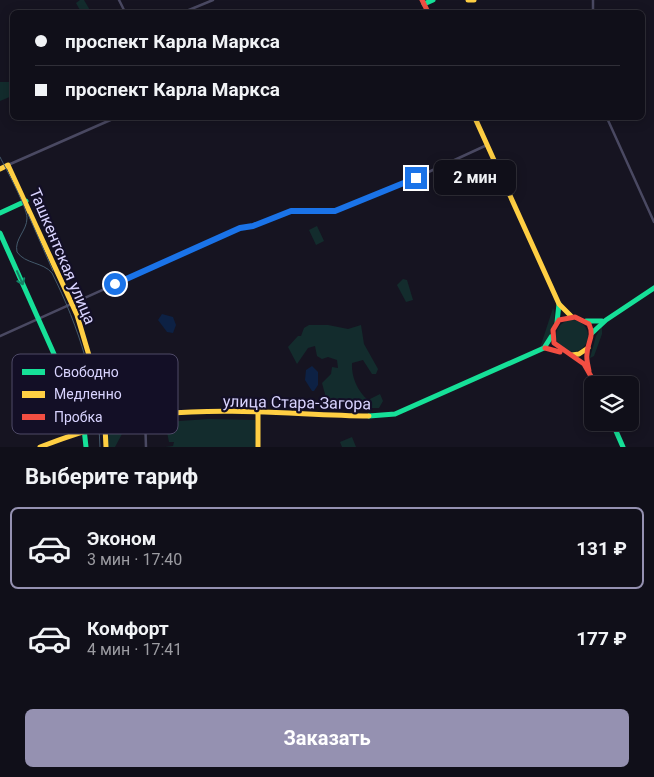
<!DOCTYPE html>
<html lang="ru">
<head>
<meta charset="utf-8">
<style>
  body { margin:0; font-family:Roboto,sans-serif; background:#1e1d26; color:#f1f3f6; height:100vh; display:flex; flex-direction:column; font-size:19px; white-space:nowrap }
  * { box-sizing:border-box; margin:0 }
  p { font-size:16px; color:#9c9ca2 }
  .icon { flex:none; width:28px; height:28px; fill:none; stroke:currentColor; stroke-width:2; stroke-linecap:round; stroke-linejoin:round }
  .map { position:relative; height:447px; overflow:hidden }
  .drawer { display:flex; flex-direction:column; background:#100f19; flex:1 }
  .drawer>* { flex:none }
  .top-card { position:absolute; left:10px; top:10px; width:635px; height:110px; border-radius:8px; box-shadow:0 2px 12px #0003,0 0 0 1px #302f38; display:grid; align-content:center; height:110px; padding:0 25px; background:#100f19 }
  .buttons { position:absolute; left:584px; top:376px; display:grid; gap:10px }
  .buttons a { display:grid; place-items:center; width:55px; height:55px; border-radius:8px; background:#100f19; box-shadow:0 2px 12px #0003,0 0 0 1px #302f38; font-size:25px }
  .end { position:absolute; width:22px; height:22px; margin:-11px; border:6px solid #1a73e8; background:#fff; box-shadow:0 0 0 2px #fff }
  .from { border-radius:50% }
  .bubble { position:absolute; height:35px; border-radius:8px; background:#100f19; box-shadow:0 2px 12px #0003,0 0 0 1px #302f38; font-size:16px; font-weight:700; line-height:35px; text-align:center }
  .top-card b { display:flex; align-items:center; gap:18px; height:48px; font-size:19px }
  .top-card b+b { border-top:1px solid #302f38 }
  .top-card i { width:12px; height:12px; background:#f1f3f6 }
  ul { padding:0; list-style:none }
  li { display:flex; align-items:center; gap:15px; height:82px; margin:0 10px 8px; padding:0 15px; border:2px solid transparent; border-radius:8px }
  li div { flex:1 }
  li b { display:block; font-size:19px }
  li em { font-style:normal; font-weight:700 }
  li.active { border-color:#9591b1 }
  li>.icon { width:45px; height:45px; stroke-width:1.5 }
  h2 { padding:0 25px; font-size:22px; line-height:60px }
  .button { display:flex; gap:10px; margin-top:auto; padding:10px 25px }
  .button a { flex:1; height:58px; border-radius:8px; background:#9591b1; color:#fff; font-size:20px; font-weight:700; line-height:58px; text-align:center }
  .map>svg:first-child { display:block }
  .green { fill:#132c2d }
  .water { fill:#0d2144 }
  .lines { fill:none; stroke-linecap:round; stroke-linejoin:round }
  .street { stroke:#4a4962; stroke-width:2.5 }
  .fast { stroke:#16e098; stroke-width:5 }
  .slow { stroke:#ffcf43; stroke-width:5 }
  .jam { stroke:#f24e42; stroke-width:5 }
  .tram { stroke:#43596b; stroke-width:1 }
  .oneway { stroke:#158265 }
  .route { stroke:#1a73e8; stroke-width:6 }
  .labels { text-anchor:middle; stroke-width:4.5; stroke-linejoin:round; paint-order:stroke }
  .street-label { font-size:16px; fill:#d9d4ff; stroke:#130f26 }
  .key { fill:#130f26; stroke:#4e4a67; stroke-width:1 }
  .key-label { font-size:14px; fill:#d9d4ff }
</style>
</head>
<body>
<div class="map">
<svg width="654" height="447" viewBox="0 0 654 447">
  <rect width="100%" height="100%" fill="#161421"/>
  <g class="green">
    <polygon points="80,0 84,0 91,12 81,12 76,3"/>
    <polygon points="0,82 12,82 12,96 0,101"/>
    <polygon points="317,226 324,241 316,245 309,230"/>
    <polygon points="403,279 407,280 413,300 406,302 397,285"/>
    <path d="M553,308C558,318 550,341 540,348Z"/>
    <circle cx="572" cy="336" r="16"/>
    <path d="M309,325H328L348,329L361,325L364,344L378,369L376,374H372L363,360L352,363C351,377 358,392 368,400L380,394L383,401L379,408H357V402C346,403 336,408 327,408L321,401L325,394L322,383L331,374L332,367L338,368L337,360L328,357L322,359L317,356L315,346L308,348L297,364L288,347L298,336H301L304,328Z"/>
    <polygon points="602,326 602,334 594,356 590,358 596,336"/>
    <polygon points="209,419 255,420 256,447 165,447 173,446 174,442 169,442 165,422"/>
    <path d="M140,421H143L144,428L123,432L115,447H107C107,423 120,425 140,421Z"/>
    <polygon points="352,437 356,447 342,447 340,442"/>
  </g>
  <g class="water">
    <polygon points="162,314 173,317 176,325 173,333 167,332 158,320"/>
    <polygon points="312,366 318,372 318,385 314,391 312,391 305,380 306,370"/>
  </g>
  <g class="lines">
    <g class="street">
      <polyline points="119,0 125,12"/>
      <polyline points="184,12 213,0"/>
      <polyline points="593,12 593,0"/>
      <polyline points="607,118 654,222"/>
      <polyline points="8,165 115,118"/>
      <polyline points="0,336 240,228 253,226 291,211 335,211 396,187 487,145"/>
      <polyline points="145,416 146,447"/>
    </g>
    <g class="fast">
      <polyline points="424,4 433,0"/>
      <polyline points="0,213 26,201"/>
      <polyline points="0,233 83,419 86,447"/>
      <polyline points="586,321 602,321"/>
      <polyline points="557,322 559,304"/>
      <polyline points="592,333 606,320 654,288"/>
      <polyline points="104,407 123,420"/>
      <polyline points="369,416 395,414 544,348 551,337"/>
      <polyline points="612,422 623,447"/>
    </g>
    <g class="slow">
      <polyline points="468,0 474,0"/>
      <polyline points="475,118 559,304 571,316"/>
      <polyline points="0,169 8,165 77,315 104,406 106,447"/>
      <polyline points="572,355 579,354 588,348"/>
      <polyline points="258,413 258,447"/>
      <path d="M40,447C79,432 120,419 162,414C230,407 300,415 369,416"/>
    </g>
    <g class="jam">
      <polyline points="422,0 428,12"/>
      <polyline points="545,348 560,352"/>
      <path d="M589,371C588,365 586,359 587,354C587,342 595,337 589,324L575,317L559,320L553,330L554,343L584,364L596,385"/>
    </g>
    <g class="tram">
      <path d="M0,157C6,169 27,207 27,218C27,231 14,239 17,252C25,264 43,262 52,273C79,327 98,387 100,447"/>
      <polyline points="28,214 53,271"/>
    </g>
  </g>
  <defs><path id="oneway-shaft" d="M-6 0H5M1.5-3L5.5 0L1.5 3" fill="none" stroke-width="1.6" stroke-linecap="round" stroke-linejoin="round" transform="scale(1.25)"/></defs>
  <use class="oneway" href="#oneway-shaft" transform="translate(20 278) rotate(66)"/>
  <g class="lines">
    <polyline class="route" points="115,284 240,228 253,226 291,211 335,211 416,178"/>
  </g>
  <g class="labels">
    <g class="street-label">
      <text transform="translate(63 256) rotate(67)" y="6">Ташкентская улица</text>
      <text transform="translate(297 402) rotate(1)" y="6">улица Стара-Загора</text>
    </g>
  </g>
  <rect x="12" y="354" width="166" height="80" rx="8" class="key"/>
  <rect x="22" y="369" width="23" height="6" fill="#16e098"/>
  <rect x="22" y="391" width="23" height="7" fill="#ffcf43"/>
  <rect x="22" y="414" width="23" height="6" fill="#f24e42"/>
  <g class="key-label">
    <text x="54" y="377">Свободно</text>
    <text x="54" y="399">Медленно</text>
    <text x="54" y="422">Пробка</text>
  </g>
</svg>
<div class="buttons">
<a><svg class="icon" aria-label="layers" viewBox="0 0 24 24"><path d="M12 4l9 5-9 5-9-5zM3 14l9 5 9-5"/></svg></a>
</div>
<i class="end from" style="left:115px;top:284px"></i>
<i class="end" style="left:416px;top:178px"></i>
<div class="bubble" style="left:434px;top:160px;width:82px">2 мин</div>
<div class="top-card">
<b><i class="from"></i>проспект Карла Маркса</b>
<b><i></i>проспект Карла Маркса</b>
</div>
</div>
<section class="drawer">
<h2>Выберите тариф</h2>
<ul>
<li class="active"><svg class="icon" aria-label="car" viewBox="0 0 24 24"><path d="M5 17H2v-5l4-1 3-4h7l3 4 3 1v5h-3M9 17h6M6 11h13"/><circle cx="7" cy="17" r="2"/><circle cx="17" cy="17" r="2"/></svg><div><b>Эконом</b><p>3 мин · 17:40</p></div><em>131 ₽</em></li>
<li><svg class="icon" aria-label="car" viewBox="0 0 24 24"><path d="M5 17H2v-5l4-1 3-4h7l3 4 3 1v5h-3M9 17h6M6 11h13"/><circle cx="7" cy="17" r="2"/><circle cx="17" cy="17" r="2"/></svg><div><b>Комфорт</b><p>4 мин · 17:41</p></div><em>177 ₽</em></li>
</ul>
<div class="button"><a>Заказать</a></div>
</section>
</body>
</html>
